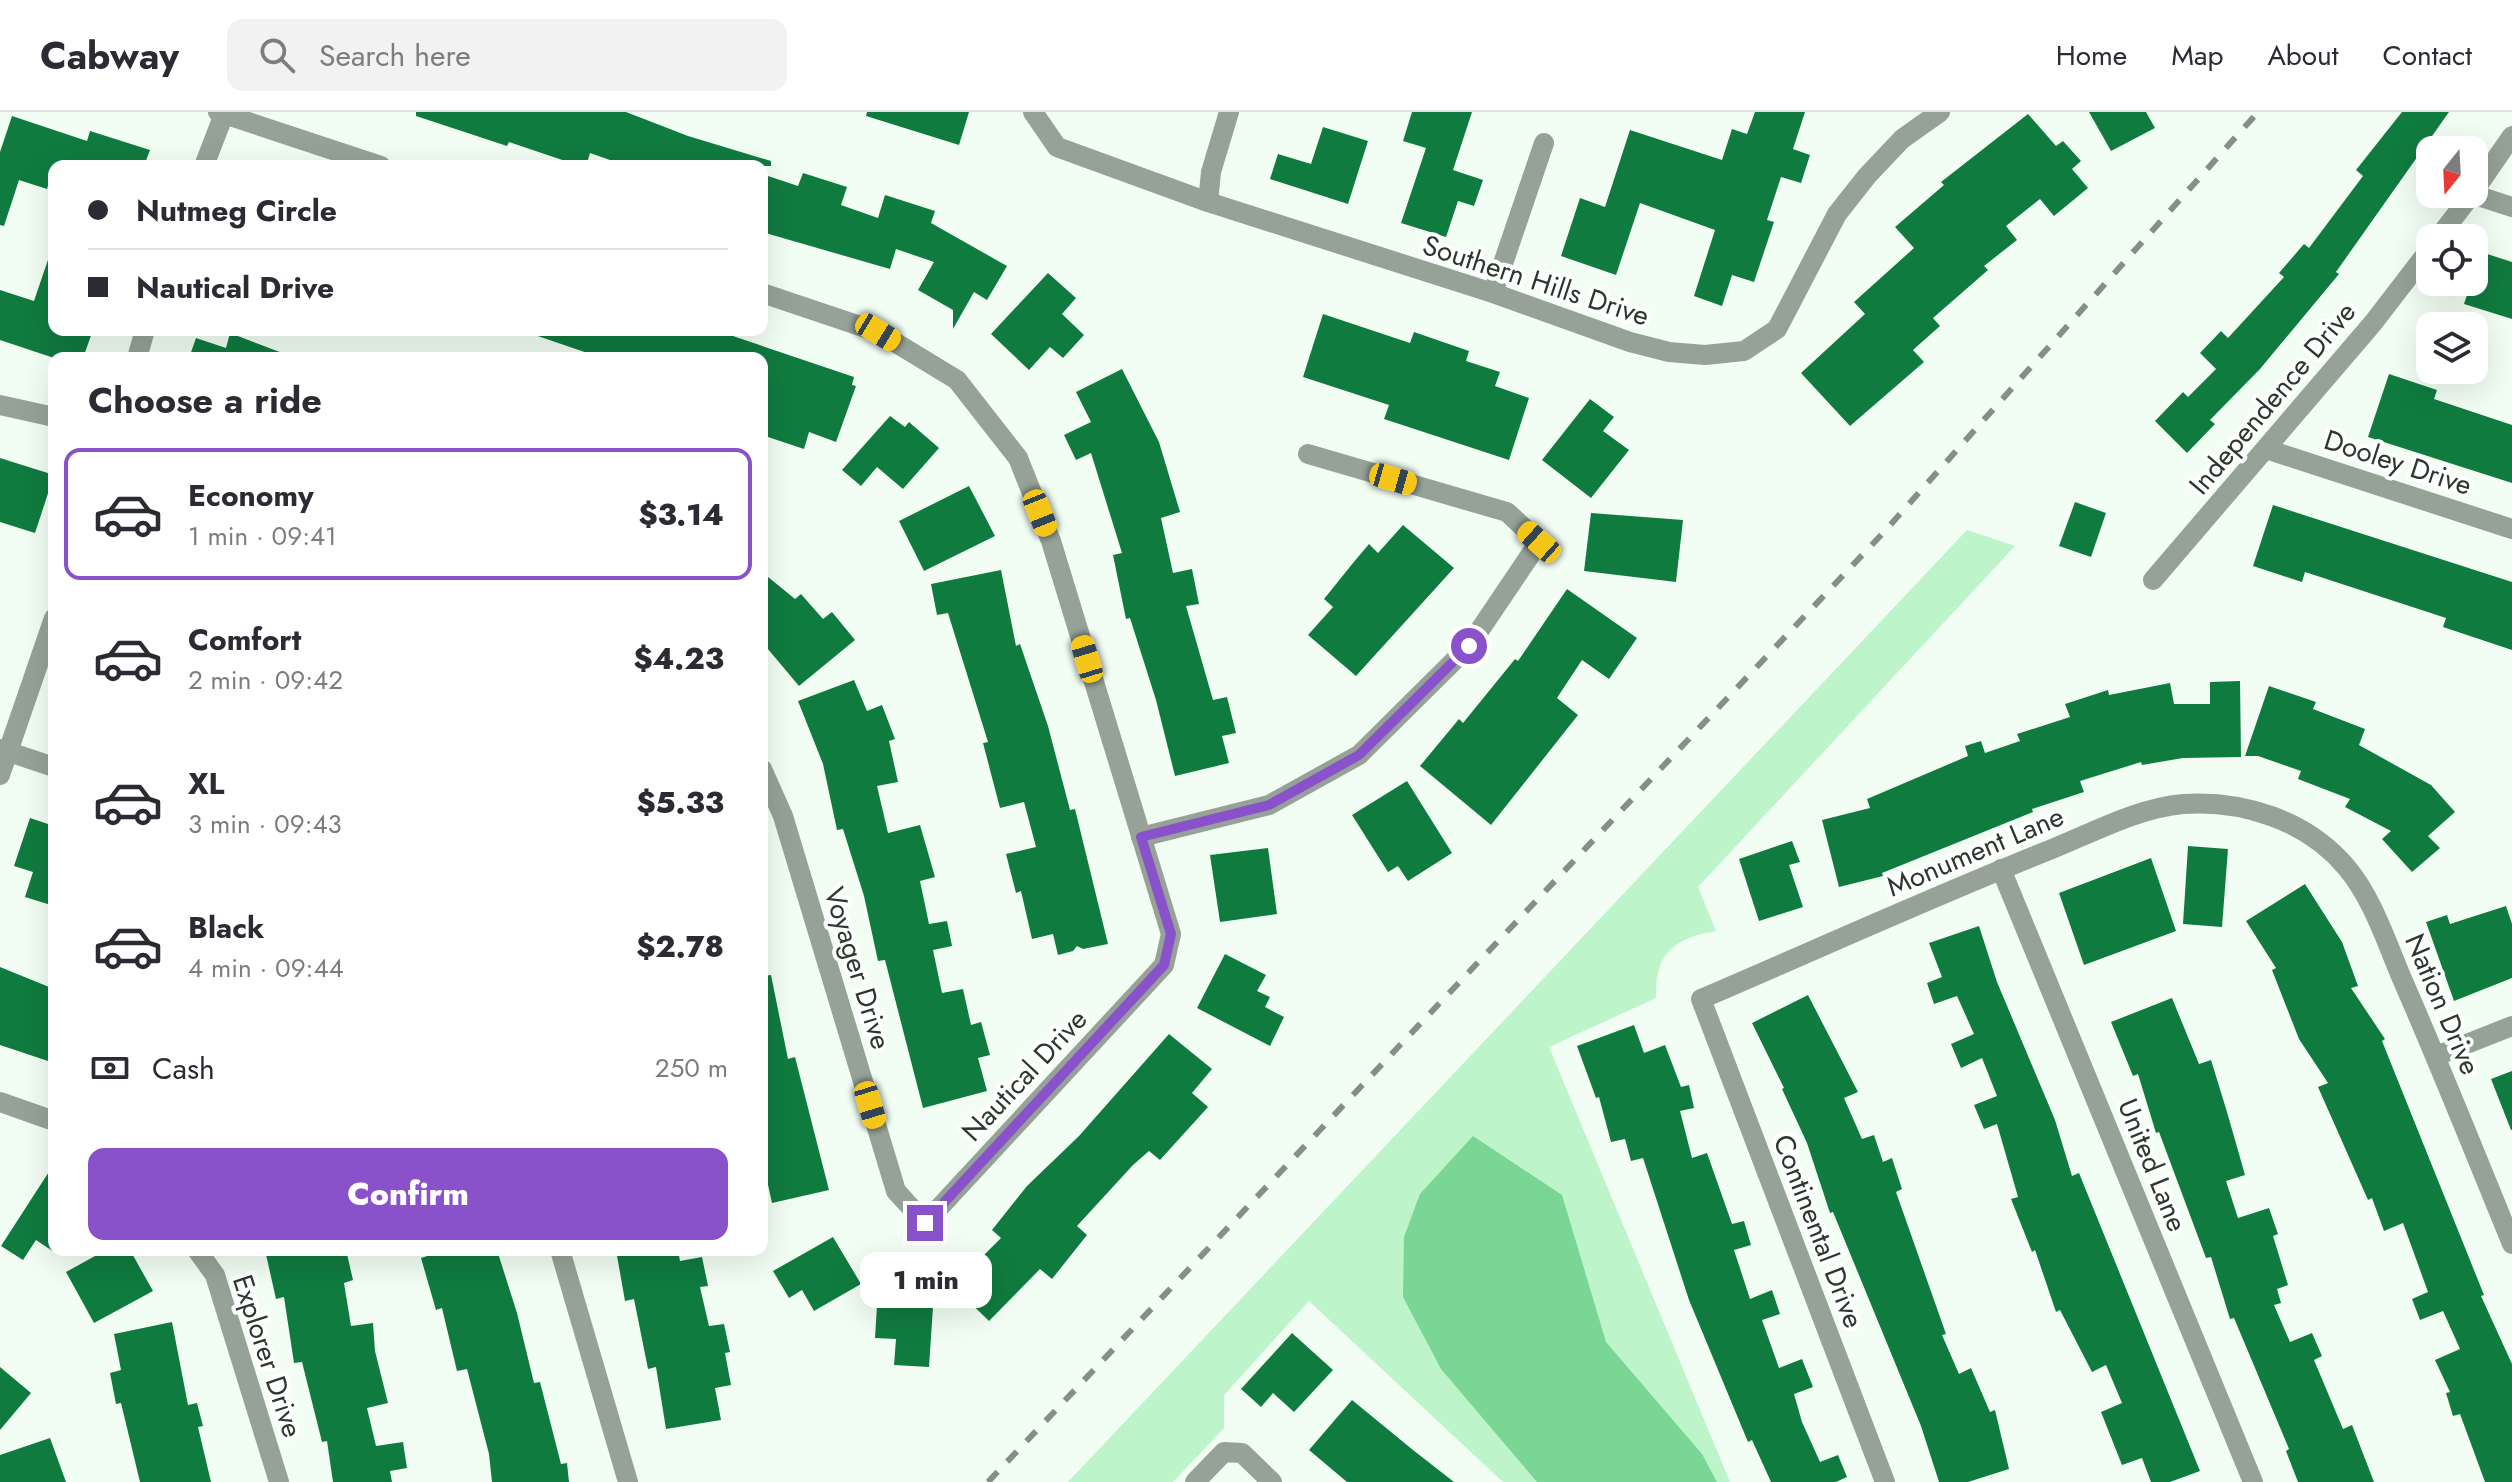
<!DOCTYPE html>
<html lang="en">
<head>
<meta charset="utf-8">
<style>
  body { margin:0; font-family:Jost,sans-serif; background:#f2f2f3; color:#2b2b33; height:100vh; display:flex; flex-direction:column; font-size:30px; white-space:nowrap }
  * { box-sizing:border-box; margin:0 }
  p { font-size:26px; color:#7c7c81 }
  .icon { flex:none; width:44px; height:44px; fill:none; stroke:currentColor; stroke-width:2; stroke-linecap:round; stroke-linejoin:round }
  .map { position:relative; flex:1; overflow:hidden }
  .side { position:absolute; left:48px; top:240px; width:720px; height:904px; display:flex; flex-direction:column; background:#fff; border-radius:16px; box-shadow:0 8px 32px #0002 }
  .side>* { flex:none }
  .top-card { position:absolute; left:48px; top:48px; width:720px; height:176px; border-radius:16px; box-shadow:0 8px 32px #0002; display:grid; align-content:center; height:176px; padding:0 40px; background:#fff }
  .needle { width:52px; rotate:198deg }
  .controls { position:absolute; left:2416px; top:24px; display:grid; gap:16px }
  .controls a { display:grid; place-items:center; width:72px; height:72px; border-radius:16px; background:#fff; box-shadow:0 8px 32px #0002; font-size:40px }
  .end { position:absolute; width:36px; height:36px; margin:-18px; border:10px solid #8952ca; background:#fff; box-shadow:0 0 0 4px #fff }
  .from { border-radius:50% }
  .bubble { position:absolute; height:56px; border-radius:16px; background:#fff; box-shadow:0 8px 32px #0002; font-size:26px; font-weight:800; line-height:56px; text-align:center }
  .car { position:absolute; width:24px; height:48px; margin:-24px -12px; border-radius:10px; box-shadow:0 0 6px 2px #0007; background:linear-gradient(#f5c518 24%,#345 0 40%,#f5c518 0 76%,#345 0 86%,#f5c518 0) }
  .top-card b { display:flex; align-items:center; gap:28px; height:76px; font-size:30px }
  .top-card b+b { border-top:2px solid #e1e1e2 }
  .top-card i { width:20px; height:20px; background:#2b2b33 }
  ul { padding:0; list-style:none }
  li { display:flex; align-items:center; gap:24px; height:132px; margin:0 16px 12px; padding:0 24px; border:4px solid transparent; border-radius:16px }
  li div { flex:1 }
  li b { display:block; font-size:30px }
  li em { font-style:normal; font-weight:800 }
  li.selected { border-color:#8952ca }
  li>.icon { width:72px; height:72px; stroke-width:1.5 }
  h2 { padding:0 40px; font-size:36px; line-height:96px }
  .pay { display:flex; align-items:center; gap:20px; height:88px; padding:0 40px; font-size:30px }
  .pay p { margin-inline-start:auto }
  .action { display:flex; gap:16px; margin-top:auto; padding:16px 40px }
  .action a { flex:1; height:92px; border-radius:16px; background:#8952ca; color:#fff; font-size:32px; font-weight:800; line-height:92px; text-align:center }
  header { display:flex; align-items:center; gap:48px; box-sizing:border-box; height:112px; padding:0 40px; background:#fff; border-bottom:2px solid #e1e1e2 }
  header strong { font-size:38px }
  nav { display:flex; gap:44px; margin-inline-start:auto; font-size:28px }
  .search { width:560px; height:72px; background:#f2f2f3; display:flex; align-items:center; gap:20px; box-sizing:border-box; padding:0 28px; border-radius:16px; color:#7c7c81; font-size:30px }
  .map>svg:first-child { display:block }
  .green { fill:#bdf4ca }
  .water { fill:#79d694 }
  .building { fill:#107b3f }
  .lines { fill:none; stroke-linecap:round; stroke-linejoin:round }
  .street { stroke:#96a298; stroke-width:20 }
  .rail { stroke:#849086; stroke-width:6; stroke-dasharray:14 14; stroke-linecap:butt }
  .route { stroke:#8952ca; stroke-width:10 }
  .labels { text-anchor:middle; stroke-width:8; stroke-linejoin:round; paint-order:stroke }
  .street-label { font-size:28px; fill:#2c382f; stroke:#fff }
</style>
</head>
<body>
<header>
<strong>Cabway</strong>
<div class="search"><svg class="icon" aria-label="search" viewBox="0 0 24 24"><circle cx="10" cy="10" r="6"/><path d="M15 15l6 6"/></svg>Search here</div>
<nav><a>Home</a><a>Map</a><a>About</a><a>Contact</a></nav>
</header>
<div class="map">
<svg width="2512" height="1370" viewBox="0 0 2512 1370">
  <rect width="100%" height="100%" fill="#f2fef4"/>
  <path class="green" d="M1967,418L2015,434L1698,775L1716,819C1673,826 1655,842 1656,886L1549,935L1730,1370H1503L1309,1189L1224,1283V1316L1173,1370H1068Z"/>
  <polygon class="water" points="1473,1024 1562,1083 1606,1230 1702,1342 1717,1370 1537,1370 1441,1257 1403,1185 1404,1125 1420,1082"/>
  <g class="building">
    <polygon points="416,0 626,0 688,24 771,49 771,54 627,54 590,41 586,54 580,54 509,30 507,34 416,4"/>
    <polygon points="867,0 969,0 959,33 866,4"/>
    <polygon points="1412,0 1472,0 1453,58 1483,68 1474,94 1458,89 1446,125 1401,111 1426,36 1403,29"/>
    <polygon points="1755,0 1805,0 1793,37 1810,43 1801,71 1781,65 1767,108 1774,110 1754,170 1732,163 1722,194 1694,184 1715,118 1640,91 1616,163 1561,144 1580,86 1605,95 1630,18 1722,48 1732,17 1747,22"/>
    <polygon points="2089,0 2146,0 2155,16 2111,39"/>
    <polygon points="2402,0 2449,0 2336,160 2339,162 2260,257 2210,308 2215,312 2187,341 2155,309 2183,280 2188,285 2216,257 2200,241 2221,219 2228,226 2284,165 2279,161 2304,132 2309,136 2363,64 2356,58"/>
    <polygon points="2028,2 2056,34 2063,29 2081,49 2072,57 2088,76 2054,104 2040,87 2006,114 2017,128 1984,154 1988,158 1933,206 1940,214 1913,238 1924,250 1850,314 1801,261 1865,202 1854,190 1914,136 1895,115 1944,73 1941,70"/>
    <polygon points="12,4 87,29 90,19 150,38 144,54 54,54 47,77 19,68 4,114 0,113 0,40"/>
    <polygon points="1323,15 1368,29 1348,92 1270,67 1278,42 1311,52"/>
    <polygon points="803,61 847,75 841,93 878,106 885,83 935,99 931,111 1007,154 987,188 974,180 953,217 953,198 918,178 934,150 896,137 890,157 762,120 762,62 798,74"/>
    <polygon points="51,139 54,140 54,218 93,218 83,246 54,246 0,228 0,178 34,189"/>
    <polygon points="2481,140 2512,150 2512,207 2464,192"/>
    <polygon points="1048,161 1076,186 1062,202 1084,223 1063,246 1050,235 1029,258 991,222"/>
    <polygon points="1323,202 1410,231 1414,220 1469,239 1466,249 1500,260 1495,274 1529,286 1509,348 1384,307 1389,293 1303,265"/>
    <polygon points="529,218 715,218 854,265 852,273 856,274 836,330 809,320 804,337 762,323 762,246 602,246 529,221"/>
    <polygon points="230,221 285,242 285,246 189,246 196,226 226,236"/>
    <polygon points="1122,257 1159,330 1180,400 1161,406 1173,461 1192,457 1199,492 1186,494 1213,588 1227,585 1236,621 1222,624 1229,651 1175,664 1156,588 1130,506 1126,507 1113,443 1122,441 1091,341 1076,348 1064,323 1091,310 1076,280"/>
    <polygon points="2389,262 2437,278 2434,287 2512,313 2512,371 2368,325"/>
    <polygon points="1590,287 1614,305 1603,319 1629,338 1591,386 1542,348"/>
    <polygon points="890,304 905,315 909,310 939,336 903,377 877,355 861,374 842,358"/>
    <polygon points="0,346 54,363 35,421 0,410"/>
    <polygon points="969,374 995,424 924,459 899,409"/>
    <polygon points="2075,390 2106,401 2091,445 2059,434"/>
    <polygon points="2273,393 2512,470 2512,538 2443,515 2446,506 2305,460 2302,470 2253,454"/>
    <polygon points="1591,401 1683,408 1676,470 1584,459"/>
    <polygon points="1403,413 1454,456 1356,564 1308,523 1333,495 1324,487 1353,451 1369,432 1378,441"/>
    <polygon points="1001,458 1016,534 1020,532 1048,614 1070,698 1075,697 1108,832 1083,837 1077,834 1073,839 1058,843 1053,822 1032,827 1021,779 1016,781 1006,742 1036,735 1024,690 1000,696 983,631 988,630 948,501 937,503 931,472"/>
    <polygon points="762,460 795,487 801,482 823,507 832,500 855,528 799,574 762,530"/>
    <polygon points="1567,477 1637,526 1609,567 1582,548 1557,586 1578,603 1491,713 1420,654 1459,607 1463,611 1515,547 1518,549"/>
    <polygon points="854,568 867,599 882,593 895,627 889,629 898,670 877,674 888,721 920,713 935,765 920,769 929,812 947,809 952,834 933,838 942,881 963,877 971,913 981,910 990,943 978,946 987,979 923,996 885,848 878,849 864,784 843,717 837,718 823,652 798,589"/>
    <polygon points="2240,569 2241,645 2183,646 2142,653 2141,650 2080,669 2084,680 2032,697 2033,700 1882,761 1883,764 1839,775 1822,708 1870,696 1867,687 1968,644 1965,634 1981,629 1985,641 2020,629 2017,622 2070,605 2065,592 2108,578 2109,583 2170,571 2174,592 2210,592 2210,570"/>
    <polygon points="2269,574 2316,590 2313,597 2365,617 2359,633 2431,673 2455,700 2428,724 2440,736 2412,760 2382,727 2391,719 2345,695 2350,687 2298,667 2301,659 2258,644 2245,644"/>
    <polygon points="1407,669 1452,741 1408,769 1398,754 1388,760 1352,703"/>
    <polygon points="30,706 54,714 54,794 25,785 33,760 14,754"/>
    <polygon points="1792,729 1800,750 1789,753 1803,795 1759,809 1739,747"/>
    <polygon points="2188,734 2228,737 2222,815 2183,812"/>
    <polygon points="1268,736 1277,802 1220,810 1210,743"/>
    <polygon points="2151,746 2176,819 2084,853 2059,781"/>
    <polygon points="2305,772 2342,830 2358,874 2351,876 2385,927 2382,929 2484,1183 2481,1184 2512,1252 2512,1370 2485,1370 2460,1302 2453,1304 2446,1281 2450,1280 2435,1248 2460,1237 2443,1199 2420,1208 2412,1187 2428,1180 2403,1111 2384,1119 2372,1086 2368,1088 2318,975 2328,971 2299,927 2272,858 2276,856 2246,809"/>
    <polygon points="2506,794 2512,812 2512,866 2454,889 2426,810 2447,803 2450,812"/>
    <polygon points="1979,814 1997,870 2055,1008 2072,1064 2079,1061 2200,1359 2170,1370 2151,1370 2142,1346 2122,1353 2101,1300 2122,1291 2106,1253 2092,1260 2060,1198 2056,1200 2035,1138 2032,1140 2011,1087 2018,1085 1997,1012 1984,1017 1974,993 1997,984 1982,946 1961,956 1951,932 1974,922 1957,884 1934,892 1927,871 1942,865 1929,831"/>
    <polygon points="1225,842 1266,863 1257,879 1270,885 1265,895 1284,905 1270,934 1197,896"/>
    <polygon points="0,855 54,877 54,951 0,933"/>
    <polygon points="771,863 788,947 795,945 829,1078 772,1091 765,1059 762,1060 762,864"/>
    <polygon points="1808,883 1858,980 1844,986 1862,1027 1874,1023 1883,1050 1892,1046 1902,1077 1896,1080 1946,1222 1942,1223 1959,1262 1971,1256 1990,1300 1995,1298 2009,1357 1968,1370 1939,1370 1921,1314 1833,1100 1830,1101 1807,1031 1782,977 1784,976 1752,911"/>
    <polygon points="2172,886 2199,952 2211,948 2227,1000 2245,1063 2226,1069 2238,1106 2269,1096 2278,1122 2273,1124 2288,1173 2277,1177 2281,1191 2274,1193 2290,1230 2312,1221 2322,1244 2314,1248 2343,1317 2352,1313 2374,1370 2298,1370 2286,1339 2289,1337 2234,1206 2230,1207 2211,1145 2206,1146 2159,1020 2156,1021 2138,962 2133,964 2111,910"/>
    <polygon points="1634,913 1644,941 1665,933 1681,975 1689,973 1694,996 1680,999 1692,1046 1707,1041 1732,1112 1744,1109 1751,1133 1734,1138 1750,1187 1772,1178 1780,1202 1762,1208 1779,1256 1802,1247 1813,1275 1794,1282 1802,1310 1820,1350 1838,1343 1847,1365 1836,1370 1771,1370 1752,1328 1748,1330 1689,1188 1643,1046 1631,1049 1625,1027 1611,1030 1599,985 1596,986 1577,934"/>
    <polygon points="1169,922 1212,957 1192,981 1208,995 1160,1048 1149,1039 1133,1053 1077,1114 1087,1123 1052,1167 1040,1157 989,1209 953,1174 1001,1126 992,1118 1027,1074 1079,1024"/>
    <polygon points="2512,959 2512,1018 2511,1018 2491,967"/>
    <polygon points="54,1052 54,1140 36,1128 23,1148 1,1134"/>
    <polygon points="833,1125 861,1172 814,1199 802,1178 789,1186 773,1159"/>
    <polygon points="106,1138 130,1138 153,1179 94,1211 66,1160"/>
    <polygon points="265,1138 337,1138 339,1144 347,1142 353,1168 344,1171 351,1214 373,1211 375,1239 388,1291 367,1296 376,1334 403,1330 407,1356 390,1359 392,1370 333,1370 327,1329 322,1330 302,1250 294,1251 284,1185 276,1187"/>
    <polygon points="447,1138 497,1138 517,1201 534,1271 540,1270 561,1352 567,1351 569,1370 492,1370 489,1342 467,1257 457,1259 442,1196 436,1198 421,1146"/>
    <polygon points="616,1138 678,1138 680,1149 702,1145 708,1174 700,1175 709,1214 724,1212 730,1240 725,1241 731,1273 715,1276 721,1308 666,1317 656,1255 648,1257 634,1187 625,1189"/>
    <polygon points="878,1177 934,1180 929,1255 894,1253 896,1227 875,1226"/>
    <polygon points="172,1210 188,1293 197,1291 203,1314 198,1315 211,1370 140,1370 121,1291 116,1292 110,1261 121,1258 114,1222"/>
    <polygon points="1292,1221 1333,1258 1294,1300 1273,1281 1261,1295 1241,1277"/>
    <polygon points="0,1255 31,1281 0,1318"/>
    <polygon points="1352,1288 1413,1338 1454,1370 1347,1370 1309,1338"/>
    <polygon points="50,1326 66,1370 0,1370 0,1343"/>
  </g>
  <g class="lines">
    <g class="street">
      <polyline points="218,0 381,54"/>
      <polyline points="1033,0 1057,35 1208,90 1493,181 1630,230 1669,240 1705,243 1744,239 1777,217 1837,102 1867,64 1902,27 1940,0"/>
      <polyline points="204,54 224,2"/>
      <polyline points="2474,79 2512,24"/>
      <polyline points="2472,82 2512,95"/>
      <polyline points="1208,90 1211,60 1229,0"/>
      <polyline points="2438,126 2472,82"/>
      <polyline points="762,181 878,220 957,268 1018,346 1051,429 1171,822 1164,853 925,1111 896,1079 783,704 762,657"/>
      <polyline points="1493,181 1544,31"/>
      <polyline points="137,246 145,218"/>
      <polyline points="0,293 54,305"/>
      <polyline points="2266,337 2512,417"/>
      <polyline points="2153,468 2373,211 2430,137"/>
      <polyline points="0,637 54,655"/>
      <polyline points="0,663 54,506"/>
      <polyline points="1141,725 1269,693 1359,643 1469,534 1539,430 1507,400 1308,342"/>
      <polyline points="2001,757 2253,1370"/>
      <polyline points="2436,944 2512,914"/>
      <polyline points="0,990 54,1009"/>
      <polyline points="197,1138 215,1163 279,1370"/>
      <polyline points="560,1138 628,1370"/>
      <polyline points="1195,1370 1224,1340 1242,1341 1272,1370"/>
      <path d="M1885,1370L1701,887C1818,837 1934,784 2052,737C2094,720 2138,696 2183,692C2243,688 2307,708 2347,756C2373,787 2387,832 2403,869C2441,956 2476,1044 2512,1132"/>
    </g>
    <polyline class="rail" points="988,1370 1883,421 2258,0"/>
  </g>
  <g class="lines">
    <polyline class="route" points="925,1111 1164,853 1171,822 1141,725 1269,693 1359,643 1469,534"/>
  </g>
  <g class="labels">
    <g class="street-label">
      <text transform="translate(1536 168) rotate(18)" y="10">Southern Hills Drive</text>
      <text transform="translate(2272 286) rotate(-50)" y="10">Independence Drive</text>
      <text transform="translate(2398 350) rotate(18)" y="10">Dooley Drive</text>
      <text transform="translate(1975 739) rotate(-23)" y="10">Monument Lane</text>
      <text transform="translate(858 856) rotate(73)" y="10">Voyager Drive</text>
      <text transform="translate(2443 892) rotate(67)" y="10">Nation Drive</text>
      <text transform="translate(1024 963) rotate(-47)" y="10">Nautical Drive</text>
      <text transform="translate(2153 1053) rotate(68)" y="10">United Lane</text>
      <text transform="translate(1819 1119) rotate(69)" y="10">Continental Drive</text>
      <text transform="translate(268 1244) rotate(72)" y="10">Explorer Drive</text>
    </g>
  </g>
</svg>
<div class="controls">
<a><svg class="needle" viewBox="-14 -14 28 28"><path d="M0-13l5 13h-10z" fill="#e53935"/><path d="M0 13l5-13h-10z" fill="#7c7c81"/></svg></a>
<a><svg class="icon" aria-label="locate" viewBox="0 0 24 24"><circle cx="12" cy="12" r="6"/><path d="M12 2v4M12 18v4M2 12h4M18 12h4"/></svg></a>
<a><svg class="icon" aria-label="layers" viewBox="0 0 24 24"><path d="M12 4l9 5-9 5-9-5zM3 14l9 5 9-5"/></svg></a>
</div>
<i class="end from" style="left:1469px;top:534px"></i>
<i class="end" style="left:925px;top:1111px"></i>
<div class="bubble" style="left:860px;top:1140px;width:132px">1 min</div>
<i class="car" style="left:878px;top:220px;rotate:121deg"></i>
<i class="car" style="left:1393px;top:367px;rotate:106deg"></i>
<i class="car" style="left:1040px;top:401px;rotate:158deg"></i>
<i class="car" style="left:1539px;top:430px;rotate:312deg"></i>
<i class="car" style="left:1087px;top:547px;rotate:343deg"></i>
<i class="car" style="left:870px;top:993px;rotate:163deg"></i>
<div class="top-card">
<b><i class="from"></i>Nutmeg Circle</b>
<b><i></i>Nautical Drive</b>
</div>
<section class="side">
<h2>Choose a ride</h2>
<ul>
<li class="selected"><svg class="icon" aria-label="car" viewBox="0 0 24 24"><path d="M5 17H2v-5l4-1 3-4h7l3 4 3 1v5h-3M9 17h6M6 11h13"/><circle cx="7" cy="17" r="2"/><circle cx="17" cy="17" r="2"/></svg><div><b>Economy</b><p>1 min · 09:41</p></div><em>$3.14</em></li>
<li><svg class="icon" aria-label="car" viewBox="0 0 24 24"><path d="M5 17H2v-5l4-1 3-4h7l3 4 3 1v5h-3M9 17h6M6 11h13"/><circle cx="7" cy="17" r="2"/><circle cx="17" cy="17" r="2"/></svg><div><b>Comfort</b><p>2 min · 09:42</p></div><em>$4.23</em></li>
<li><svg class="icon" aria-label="car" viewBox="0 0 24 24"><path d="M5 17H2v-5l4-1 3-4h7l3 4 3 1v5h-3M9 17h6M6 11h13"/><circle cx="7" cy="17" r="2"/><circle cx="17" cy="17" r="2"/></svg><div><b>XL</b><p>3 min · 09:43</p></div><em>$5.33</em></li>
<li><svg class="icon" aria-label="car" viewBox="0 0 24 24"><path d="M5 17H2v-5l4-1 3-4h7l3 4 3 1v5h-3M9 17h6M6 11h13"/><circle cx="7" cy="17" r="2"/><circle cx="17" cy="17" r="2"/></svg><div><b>Black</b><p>4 min · 09:44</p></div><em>$2.78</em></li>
</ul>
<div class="pay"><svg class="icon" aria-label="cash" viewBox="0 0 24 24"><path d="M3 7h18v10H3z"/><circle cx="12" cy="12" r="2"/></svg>Cash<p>250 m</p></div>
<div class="action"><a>Confirm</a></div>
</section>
</div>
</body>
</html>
